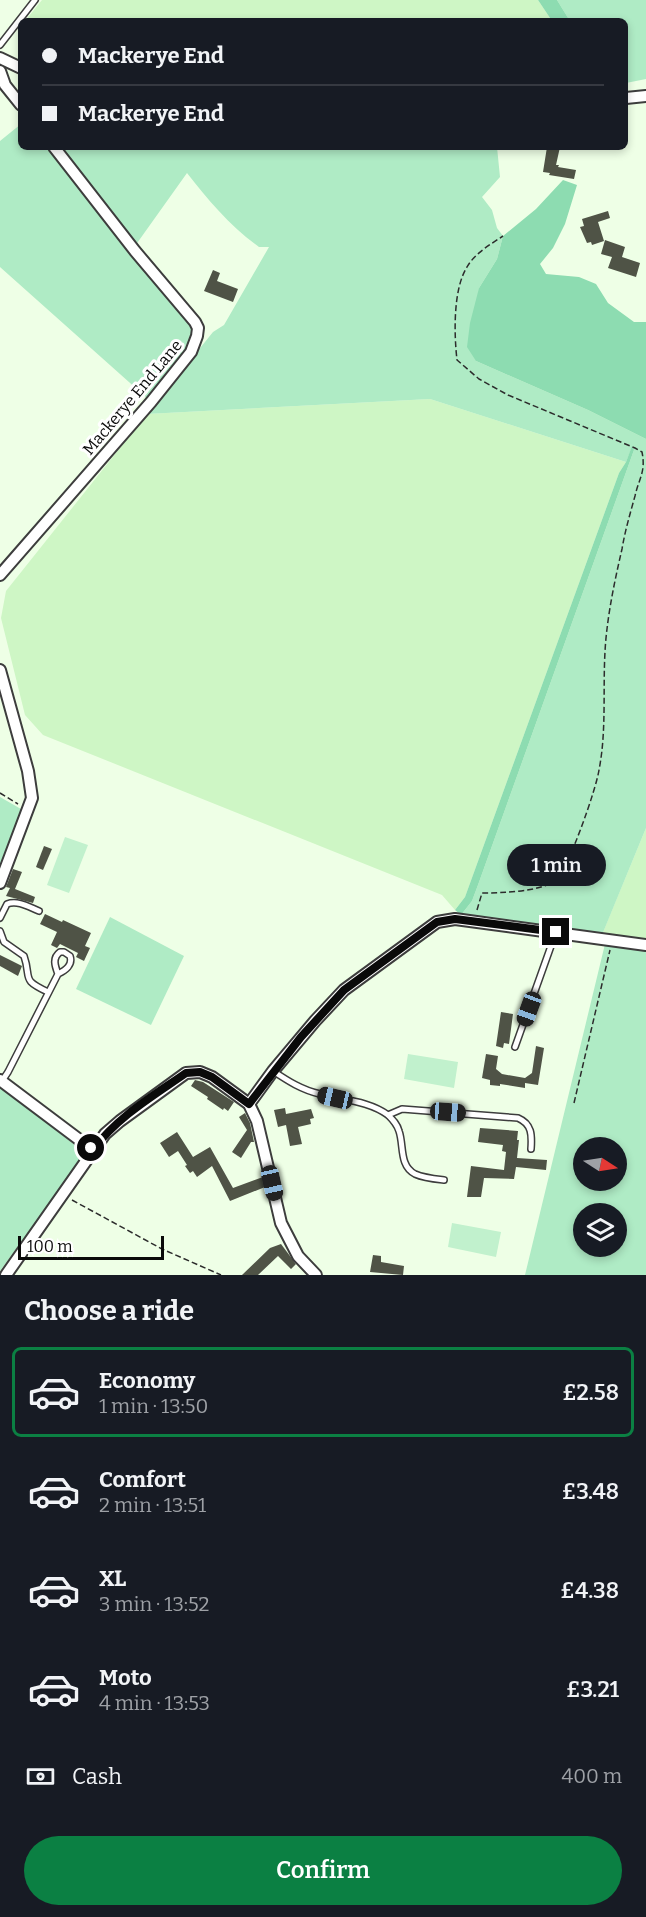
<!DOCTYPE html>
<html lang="en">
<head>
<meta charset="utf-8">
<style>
  body { margin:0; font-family:Bitter,serif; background:#20242c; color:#f1f3f6; height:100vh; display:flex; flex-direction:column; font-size:22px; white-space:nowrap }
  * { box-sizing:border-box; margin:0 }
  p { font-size:20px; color:#9ea1a6 }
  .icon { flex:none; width:33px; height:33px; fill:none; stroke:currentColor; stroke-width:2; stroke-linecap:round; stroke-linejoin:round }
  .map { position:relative; height:1275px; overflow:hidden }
  .panel { display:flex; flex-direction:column; background:#171b24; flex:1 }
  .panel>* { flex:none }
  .hud { position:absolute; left:18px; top:18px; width:610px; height:132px; border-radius:9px; box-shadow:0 3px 9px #0003; display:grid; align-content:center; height:132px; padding:0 24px; background:#171b24 }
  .needle { width:39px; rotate:102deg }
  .controls { position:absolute; left:573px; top:1137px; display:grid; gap:12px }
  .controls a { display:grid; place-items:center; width:54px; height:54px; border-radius:50%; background:#171b24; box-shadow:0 3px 9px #0003; font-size:30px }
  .scale { position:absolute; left:18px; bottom:15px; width:146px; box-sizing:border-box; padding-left:6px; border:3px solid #0a0a0a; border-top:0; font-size:16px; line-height:21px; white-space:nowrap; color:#0a0a0a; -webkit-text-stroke:4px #fff; paint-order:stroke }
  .end { position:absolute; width:27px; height:27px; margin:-14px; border:8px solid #0a0a0a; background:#fff; box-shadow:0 0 0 3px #fff }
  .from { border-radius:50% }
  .bubble { position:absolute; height:42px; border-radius:21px; background:#171b24; box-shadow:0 3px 9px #0003; font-size:20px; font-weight:600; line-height:42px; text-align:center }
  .car { position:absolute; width:18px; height:36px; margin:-18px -9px; border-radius:8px; box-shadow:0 0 4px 2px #0007; background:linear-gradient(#222 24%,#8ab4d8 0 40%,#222 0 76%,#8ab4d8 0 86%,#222 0) }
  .hud b { display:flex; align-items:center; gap:21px; height:57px; font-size:22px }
  .hud b+b { border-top:2px solid #363941 }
  .hud i { width:15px; height:15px; background:#f1f3f6 }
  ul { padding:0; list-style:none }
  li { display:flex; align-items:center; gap:18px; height:90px; margin:0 12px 9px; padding:0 12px; border:3px solid transparent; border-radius:9px }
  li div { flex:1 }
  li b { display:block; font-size:22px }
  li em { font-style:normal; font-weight:600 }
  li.selected { border-color:#0b8043 }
  li>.icon { width:54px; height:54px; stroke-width:1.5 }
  h2 { padding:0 24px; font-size:27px; line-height:72px }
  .pay { display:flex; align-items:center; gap:15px; height:66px; padding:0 24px; font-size:22px }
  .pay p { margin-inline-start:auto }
  .button { display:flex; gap:12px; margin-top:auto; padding:12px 24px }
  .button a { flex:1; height:69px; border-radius:36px; background:#0b8043; color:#fff; font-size:24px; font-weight:600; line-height:69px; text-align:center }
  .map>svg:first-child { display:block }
  .farmland { fill:#cef6c5 }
  .green { fill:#afebc5; fill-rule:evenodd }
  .forest { fill:#8ddcb1 }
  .pitch { fill:#c1f1cd }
  .building { fill:#4f5346 }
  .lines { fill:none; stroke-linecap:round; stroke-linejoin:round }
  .service-casing { stroke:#3d3d3d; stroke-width:8 }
  .minor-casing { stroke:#3d3d3d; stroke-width:14 }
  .path { stroke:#2c2c2c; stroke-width:1.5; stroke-dasharray:6 3; stroke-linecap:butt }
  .service { stroke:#fff; stroke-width:5 }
  .minor { stroke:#fff; stroke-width:10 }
  .route { stroke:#0a0a0a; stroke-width:8 }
  .labels { text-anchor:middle; stroke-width:6; stroke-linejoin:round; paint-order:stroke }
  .street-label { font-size:16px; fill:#0a0a0a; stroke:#fff }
</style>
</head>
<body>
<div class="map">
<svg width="646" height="1275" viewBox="0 0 646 1275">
  <rect width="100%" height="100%" fill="#eeffe6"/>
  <g class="farmland">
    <polygon points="42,0 538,0 552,21 25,21"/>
    <polygon points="430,399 626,462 619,473 465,897 455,910 442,895 43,735 25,715 1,618 6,591 147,414"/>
    <polygon points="646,828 646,940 602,935 608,920"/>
  </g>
  <g class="green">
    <polygon points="557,0 646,0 646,79 626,83 626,21 570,21"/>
    <path d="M21,124V147H46L193,325C195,350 163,380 148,399L0,267V141Z"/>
    <path d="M59,147H497L500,177L482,197L492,210L497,228L503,236L497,259L479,288L476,361L588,410L646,439V828L602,935L461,915L472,901L478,885L634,450L632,447L626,462L430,399L147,414L213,332L224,325L269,247H259C230,226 209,201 187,173L135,246Z"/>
    <polygon points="0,797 21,809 0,866"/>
    <polygon points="110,917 184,956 151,1025 76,989"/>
    <path d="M605,944L646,950V1275H525ZM584,1148H616V1180H584ZM584,1214H616V1246H584Z"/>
    <polygon points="0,1087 79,1148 82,1159 0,1271"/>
  </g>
  <g class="forest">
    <polygon points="538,0 557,0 570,21 552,21"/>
    <polygon points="563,180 577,185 565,224 553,248 540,264 546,274 579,277 596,284 608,303 634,322 646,322 646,439 588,410 476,361 467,347 470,323 479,288 497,259 503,236 536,209"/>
    <polygon points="632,446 634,450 478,885 472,901 461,915 455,910 465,897 619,473 626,462"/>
  </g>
  <g class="pitch">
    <polygon points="65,837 88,845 69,893 47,885"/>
    <polygon points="408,1054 458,1062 454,1088 404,1079"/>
    <polygon points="452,1223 501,1232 496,1257 448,1247"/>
  </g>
  <g class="building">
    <polygon points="547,147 560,147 556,165 559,165 558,167 576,170 574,179 549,175 550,173 543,172"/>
    <polygon points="608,211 610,218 598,222 604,241 592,245 591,242 587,243 580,227 584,226 582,219"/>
    <polygon points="605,240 625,247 622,257 640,263 636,277 608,268 612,257 601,254"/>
    <polygon points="213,270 220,273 217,281 238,289 233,302 204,291"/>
    <polygon points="44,846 52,849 43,870 36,867"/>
    <polygon points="13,869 22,872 15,889 35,897 33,903 6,896 10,888 6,887"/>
    <polygon points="45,914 62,922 63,920 91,933 85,946 90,948 84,961 76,957 78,953 60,944 57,948 51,945 57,932 40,924"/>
    <polygon points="0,955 22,966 18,976 0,966"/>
    <polygon points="501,1012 513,1014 509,1044 504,1043 503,1048 496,1046"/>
    <polygon points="536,1046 544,1048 538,1085 525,1083 525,1088 500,1084 500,1086 490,1085 490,1080 482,1078 486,1054 498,1056 496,1069 502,1074 525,1078 532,1073"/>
    <polygon points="195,1080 203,1082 234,1102 228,1111 224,1108 223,1110 207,1099 208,1097 191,1086"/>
    <polygon points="285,1108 286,1114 311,1109 314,1118 310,1119 311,1124 298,1127 302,1144 290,1146 286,1125 278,1127 274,1110"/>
    <polygon points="245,1113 250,1123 254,1142 251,1142 241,1158 232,1152 247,1130 239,1117"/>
    <polygon points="480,1128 518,1131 517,1140 519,1140 517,1158 547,1160 546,1170 516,1167 514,1179 484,1178 481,1197 467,1197 471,1166 504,1170 506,1152 502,1151 503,1145 478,1142"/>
    <polygon points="177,1132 193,1157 210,1147 233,1188 263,1177 265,1187 230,1201 212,1166 197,1177 193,1171 190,1173 185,1166 187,1165 178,1151 169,1157 160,1143"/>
    <polygon points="281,1244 296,1264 291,1269 278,1256 258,1275 242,1275 270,1248"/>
    <polygon points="373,1255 381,1256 381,1262 404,1266 403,1275 370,1272"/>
  </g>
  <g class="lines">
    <defs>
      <g id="service">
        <polyline points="0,45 35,0"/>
        <path d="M0,918L7,904C18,900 29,907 39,911"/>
        <path d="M0,931L4,942L24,956C32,979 20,979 48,992"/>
        <polyline points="515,1047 556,932"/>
        <path d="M273,1071C288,1081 302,1090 320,1094C343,1100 369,1101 388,1115L402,1109L518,1118C532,1124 532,1135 531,1149"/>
        <path d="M2,1081L8,1072L58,974C66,970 73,965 70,956L64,952H60C52,958 55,966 58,974"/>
        <path d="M388,1115C393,1120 397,1124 399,1131C404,1145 399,1166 415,1174C424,1178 435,1179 444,1180"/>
      </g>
      <g id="minor">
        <polyline points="0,58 21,68"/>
        <polyline points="0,71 5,85 21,105"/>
        <polyline points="626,98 646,96"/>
        <polyline points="0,575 151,402 191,352 197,336 198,328 195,322 135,251 54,147"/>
        <polyline points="0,670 28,771 32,798 0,883"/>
        <polyline points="0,1080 93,1150"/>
        <polyline points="249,1104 273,1071 315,1021 344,990 437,922 455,919 646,945"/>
        <polyline points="6,1275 105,1134 120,1121 186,1073 200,1072 212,1077 249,1104 257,1121 281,1223 298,1256 316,1275"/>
      </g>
    </defs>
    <use href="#service" class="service-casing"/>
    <use href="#minor" class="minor-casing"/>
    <g class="path">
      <polyline points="0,793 18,804"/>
      <path d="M477,910L482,893C500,893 544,892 557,879C569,866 596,790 599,770C608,724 601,676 607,629C610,603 616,575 622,549C625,531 630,514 635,496C639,478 646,472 642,452L635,448L508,395L479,379L457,360C454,334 453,289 467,267C475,253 491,244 503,236"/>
      <polyline points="574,1103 610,950"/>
      <polyline points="72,1200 162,1249 221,1275"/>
    </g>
    <use href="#service" class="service"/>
    <use href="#minor" class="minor"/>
  </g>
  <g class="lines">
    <path class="route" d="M91,1148L93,1150C117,1117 153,1096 186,1073L200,1072L212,1077L249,1104L301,1037L344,990L437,922L455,919L556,932"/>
  </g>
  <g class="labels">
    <g class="street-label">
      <text transform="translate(132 397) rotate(-50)" y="6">Mackerye End Lane</text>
    </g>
  </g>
</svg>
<div class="controls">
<a><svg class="needle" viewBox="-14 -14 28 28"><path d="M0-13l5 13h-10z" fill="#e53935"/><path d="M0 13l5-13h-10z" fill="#9ea1a6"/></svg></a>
<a><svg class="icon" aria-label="layers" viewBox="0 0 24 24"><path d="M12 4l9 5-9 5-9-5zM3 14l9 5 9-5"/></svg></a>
</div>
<div class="scale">100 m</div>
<i class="end from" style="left:91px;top:1148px"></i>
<i class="end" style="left:556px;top:932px"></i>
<div class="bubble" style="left:507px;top:844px;width:99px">1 min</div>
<i class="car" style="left:529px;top:1009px;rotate:200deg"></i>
<i class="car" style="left:335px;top:1098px;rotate:283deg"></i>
<i class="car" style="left:448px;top:1112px;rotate:94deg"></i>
<i class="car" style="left:272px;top:1183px;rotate:167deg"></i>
<div class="hud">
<b><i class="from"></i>Mackerye End</b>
<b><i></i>Mackerye End</b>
</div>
</div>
<section class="panel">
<h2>Choose a ride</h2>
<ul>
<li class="selected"><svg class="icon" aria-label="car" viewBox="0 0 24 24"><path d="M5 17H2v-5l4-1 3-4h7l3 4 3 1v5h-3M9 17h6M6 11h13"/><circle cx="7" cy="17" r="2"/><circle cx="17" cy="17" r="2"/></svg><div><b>Economy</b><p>1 min · 13:50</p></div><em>£2.58</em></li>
<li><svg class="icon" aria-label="car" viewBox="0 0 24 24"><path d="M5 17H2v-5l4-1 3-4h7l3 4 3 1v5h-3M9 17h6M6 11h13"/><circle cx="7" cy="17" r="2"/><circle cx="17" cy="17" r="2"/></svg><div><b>Comfort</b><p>2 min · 13:51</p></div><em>£3.48</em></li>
<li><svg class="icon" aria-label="car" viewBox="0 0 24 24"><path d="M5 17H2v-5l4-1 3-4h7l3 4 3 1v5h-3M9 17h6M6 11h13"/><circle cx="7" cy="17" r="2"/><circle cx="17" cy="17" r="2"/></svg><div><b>XL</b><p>3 min · 13:52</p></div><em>£4.38</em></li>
<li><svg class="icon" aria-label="car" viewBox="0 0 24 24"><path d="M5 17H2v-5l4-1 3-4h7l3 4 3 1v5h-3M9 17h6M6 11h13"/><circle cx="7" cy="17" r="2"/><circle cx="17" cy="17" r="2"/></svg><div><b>Moto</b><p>4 min · 13:53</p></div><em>£3.21</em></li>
</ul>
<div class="pay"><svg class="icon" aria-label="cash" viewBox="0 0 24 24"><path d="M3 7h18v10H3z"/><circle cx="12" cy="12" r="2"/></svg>Cash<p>400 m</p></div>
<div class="button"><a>Confirm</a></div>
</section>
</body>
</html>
